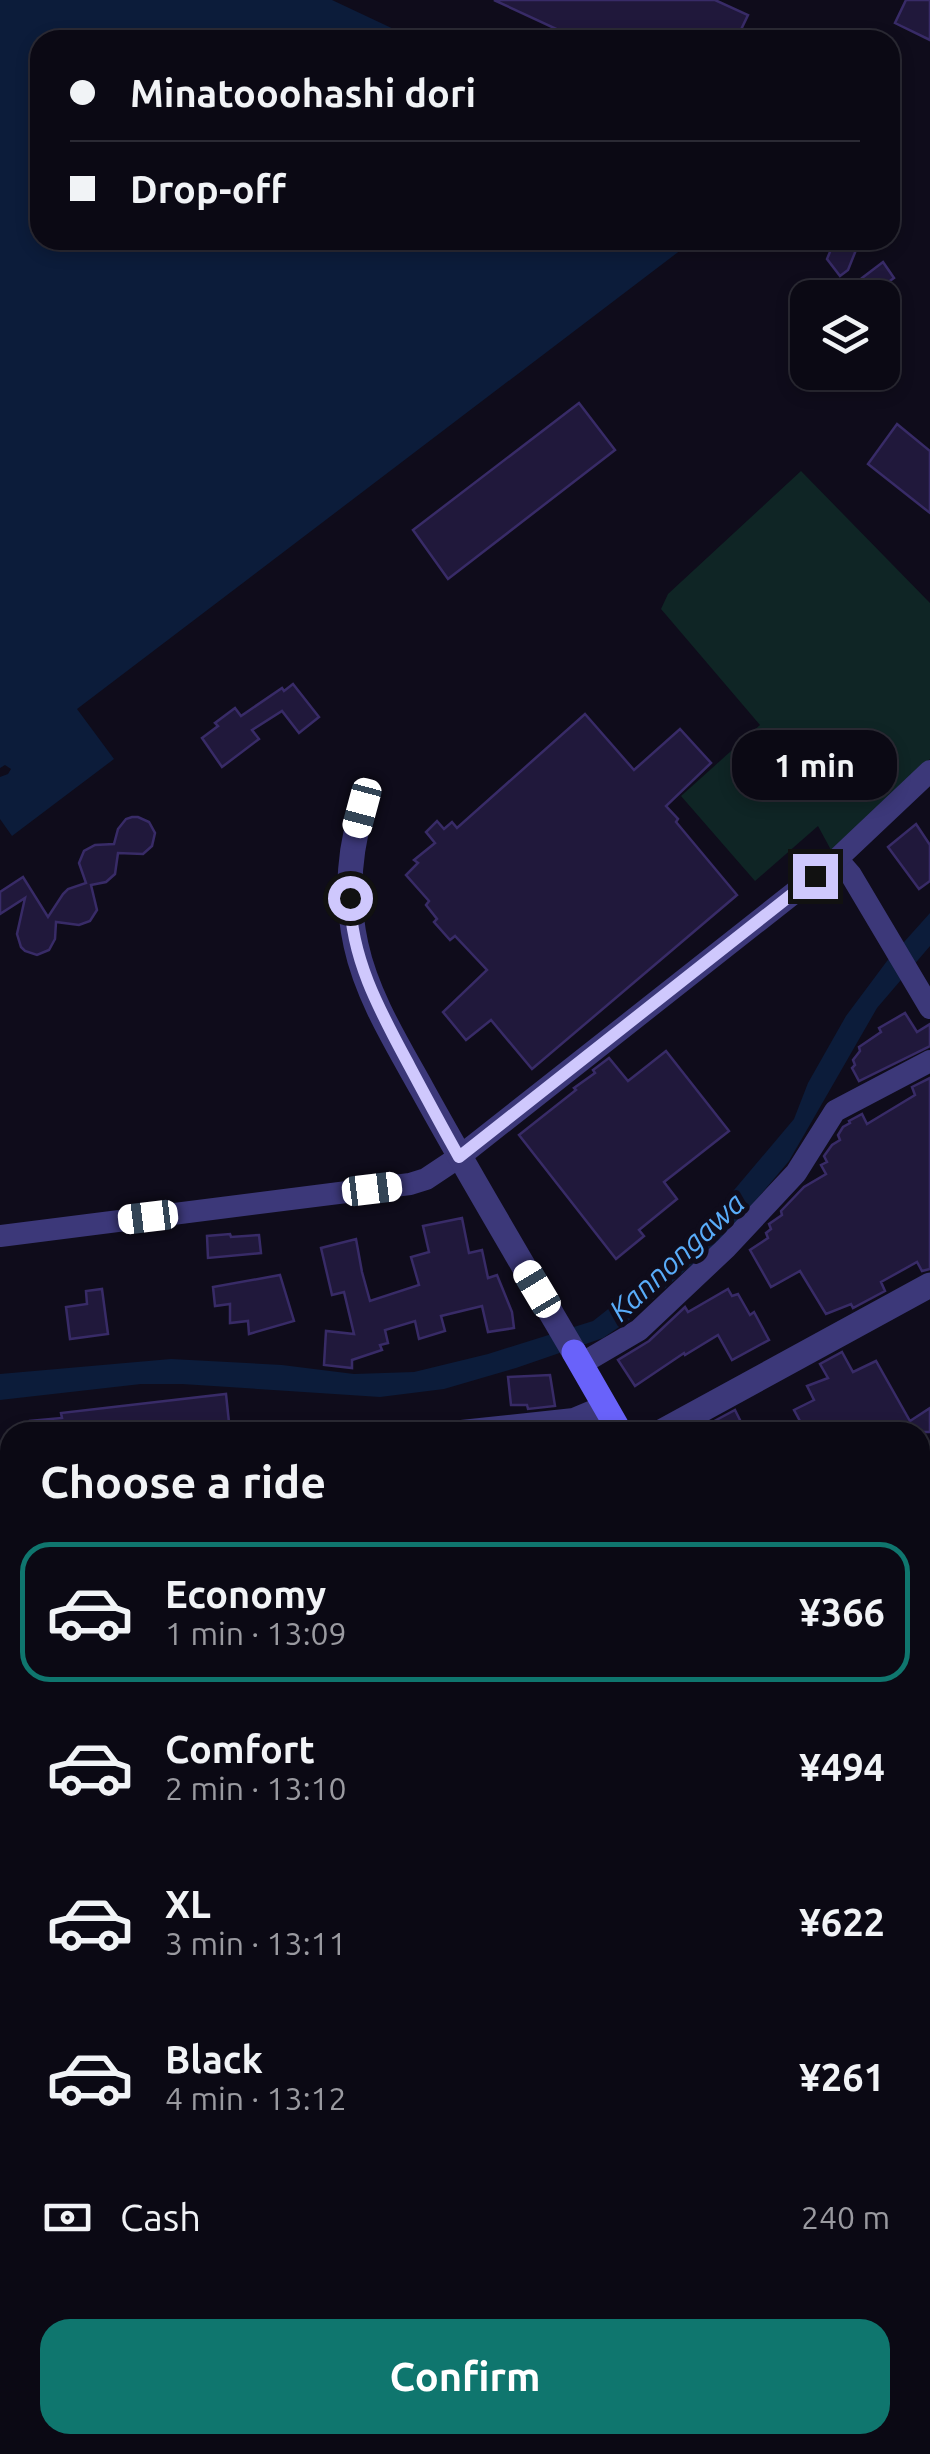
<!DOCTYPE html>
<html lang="en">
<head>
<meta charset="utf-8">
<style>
  body { margin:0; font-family:Ubuntu,sans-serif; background:#14121d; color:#f1f3f6; height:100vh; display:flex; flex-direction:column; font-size:38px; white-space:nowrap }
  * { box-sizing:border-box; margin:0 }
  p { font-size:32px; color:#9a9aa0 }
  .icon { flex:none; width:55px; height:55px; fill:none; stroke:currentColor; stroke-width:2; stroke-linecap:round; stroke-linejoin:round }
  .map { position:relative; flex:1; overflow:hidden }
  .sheet { position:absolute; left:0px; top:1422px; width:930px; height:1032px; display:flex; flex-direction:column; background:#0b0914; border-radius:30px 30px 0 0; box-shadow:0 5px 15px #0003,0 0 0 2px #2b2a34 }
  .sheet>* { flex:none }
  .banner { position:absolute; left:30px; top:30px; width:870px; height:220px; border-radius:30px; box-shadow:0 5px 15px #0003,0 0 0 2px #2b2a34; display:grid; align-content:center; height:220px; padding:0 40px; background:#0b0914 }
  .tools { position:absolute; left:790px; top:280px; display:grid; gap:20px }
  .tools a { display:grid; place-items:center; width:110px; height:110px; border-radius:20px; background:#0b0914; box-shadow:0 5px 15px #0003,0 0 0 2px #2b2a34; font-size:50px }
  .end { position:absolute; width:45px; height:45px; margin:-22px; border:12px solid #cfc8fd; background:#111; box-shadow:0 0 0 5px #111 }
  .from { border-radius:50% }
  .bubble { position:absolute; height:70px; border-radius:30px; background:#0b0914; box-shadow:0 5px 15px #0003,0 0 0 2px #2b2a34; font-size:32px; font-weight:600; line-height:70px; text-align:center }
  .car { position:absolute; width:30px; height:60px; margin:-30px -15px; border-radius:12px; box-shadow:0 0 8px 2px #0007; background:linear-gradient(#fff 24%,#345 0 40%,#fff 0 76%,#345 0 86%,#fff 0) }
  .banner b { display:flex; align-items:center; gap:35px; height:95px; font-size:38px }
  .banner b+b { border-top:2px solid #2b2a34 }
  .banner i { width:25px; height:25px; background:#f1f3f6 }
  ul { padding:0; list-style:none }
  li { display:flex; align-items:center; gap:30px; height:140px; margin:0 20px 15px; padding:0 20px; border:5px solid transparent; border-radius:30px }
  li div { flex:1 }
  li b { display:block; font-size:38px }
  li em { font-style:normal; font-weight:600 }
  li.current { border-color:#0f766e }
  li>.icon { width:90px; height:90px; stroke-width:1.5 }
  h2 { padding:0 40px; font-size:45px; line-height:120px }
  .pay { display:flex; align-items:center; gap:25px; height:110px; padding:0 40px; font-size:38px }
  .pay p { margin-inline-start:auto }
  .cta { display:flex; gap:20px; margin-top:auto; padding:20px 40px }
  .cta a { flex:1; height:115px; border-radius:30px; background:#0f766e; color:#fff; font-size:40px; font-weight:600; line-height:115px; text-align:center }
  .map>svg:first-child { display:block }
  .green { fill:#0f2525 }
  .water { fill:#0c1c3a }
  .building { fill:#20183b; stroke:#382b67; stroke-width:2.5 }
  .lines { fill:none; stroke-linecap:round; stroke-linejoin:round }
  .minor { stroke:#3c3879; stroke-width:22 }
  .tertiary { stroke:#3c3879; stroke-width:25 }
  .secondary { stroke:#6962fa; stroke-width:25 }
  .route { stroke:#cfc8fd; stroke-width:12 }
  .labels { text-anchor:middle; stroke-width:10; stroke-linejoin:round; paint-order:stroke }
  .water-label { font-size:30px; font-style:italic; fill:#59acf9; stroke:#0f0c1b }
</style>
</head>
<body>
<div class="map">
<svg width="930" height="2454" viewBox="0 0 930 2454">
  <rect width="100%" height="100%" fill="#0f0c1b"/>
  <polygon class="green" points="801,471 930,603 930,759 831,850 818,826 755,881 681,796 760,725 661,609 668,594"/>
  <g class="water">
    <polygon points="0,0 332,0 417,40 40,40 40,240 694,240 77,709 114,759 12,836 0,819 0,777 8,774 11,769 5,765 0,768"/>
    <polygon points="930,913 930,946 877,1008 789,1161 730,1231 628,1321 603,1338 516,1368 444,1389 380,1397 182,1384 141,1384 0,1400 0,1374 171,1359 282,1365 354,1374 414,1372 488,1354 593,1321 658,1270 718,1209 794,1119 808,1083 846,1016 887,961"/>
    <polygon points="10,1518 10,1831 0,1832 0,1520"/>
  </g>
  <g class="building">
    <polygon points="494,0 715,0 748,15 736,40 580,40"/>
    <polygon points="906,0 930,0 930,40 895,23"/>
    <polygon points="835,240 860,240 848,270 840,276 827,259"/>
    <polygon points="883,262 894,278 873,293 862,278"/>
    <polygon points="579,403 615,450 448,579 413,530"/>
    <polygon points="897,424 930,451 930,513 868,464"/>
    <polygon points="293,684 319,717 299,733 282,711 252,730 259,739 222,767 202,738 218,726 215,723 235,708 241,716 282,688 284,691"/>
    <polygon points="585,714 634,770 680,729 711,763 666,806 678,819 676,822 737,895 532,1069 491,1020 466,1040 443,1012 487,970 455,936 450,940 434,922 437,919 426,905 429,901 406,875 418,863 414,860 435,843 426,832 437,821 444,829 452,822 457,828"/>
    <polygon points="132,817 138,817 149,822 155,833 152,846 143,854 118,853 115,874 106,882 91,885 97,910 90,921 79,925 56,922 55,939 49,950 37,955 25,951 21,947 17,934 25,898 0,914 0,892 23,877 48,917 63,894 68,889 86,883 79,863 84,851 95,845 114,844 118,829 126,819"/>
    <polygon points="916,824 930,845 930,881 919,889 888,847"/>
    <polygon points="905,1013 917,1032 930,1024 930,1046 859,1081 852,1068 855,1065 853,1060 860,1051 859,1047 881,1032 879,1028"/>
    <polygon points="666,1051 729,1131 664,1182 677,1199 639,1230 644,1236 616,1259 519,1135 576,1090 574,1088 595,1073 593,1070 609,1058 628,1081"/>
    <polygon points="930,1078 930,1269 922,1271 917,1262 881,1282 885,1291 853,1308 851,1304 826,1314 800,1271 771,1287 750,1250 768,1238 766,1233 771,1229 769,1224 782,1215 781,1211 804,1187 826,1174 821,1165 827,1162 824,1156 832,1145 840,1140 838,1135 843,1127 850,1123 849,1121 862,1114 867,1124 915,1095 912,1087"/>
    <polygon points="462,1218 469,1253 482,1250 488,1278 497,1275 512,1312 514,1328 488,1332 482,1306 441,1316 445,1331 419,1339 415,1321 385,1330 388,1343 380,1345 382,1350 352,1360 352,1368 324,1365 326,1331 354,1334 344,1292 332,1295 321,1248 356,1239 362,1272 370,1301 419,1285 411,1257 429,1252 423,1226"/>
    <polygon points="230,1234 231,1237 259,1235 261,1253 208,1258 207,1236"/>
    <polygon points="280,1275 294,1321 249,1334 248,1321 230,1323 230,1304 215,1306 213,1287"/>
    <polygon points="102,1289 108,1334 70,1339 66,1307 87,1304 86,1291"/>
    <polygon points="728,1289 732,1296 738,1294 750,1315 754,1312 769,1340 732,1360 718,1335 685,1355 684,1353 635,1386 618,1360 649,1341 685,1307 688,1312"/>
    <polygon points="842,1352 853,1372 876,1361 910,1421 930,1408 930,1432 806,1432 794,1410 814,1400 807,1386 828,1378 820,1364"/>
    <polygon points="550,1375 555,1406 528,1409 527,1405 511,1405 508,1377"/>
    <polygon points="226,1394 230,1432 30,1432 30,1421 62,1418 61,1413"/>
    <polygon points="735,1410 746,1432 694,1432"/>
  </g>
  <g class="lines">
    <g class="minor">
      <polyline points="837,859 851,875 930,1008"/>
      <polyline points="0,1236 410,1184 426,1179 459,1157 837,859 930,771"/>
      <polyline points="581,1364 639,1330 726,1248 796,1173 835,1111 930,1061"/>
      <polyline points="452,1432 574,1419 605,1406"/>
      <polyline points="0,1484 10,1482"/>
      <polyline points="920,1487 930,1482"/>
      <polyline points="920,1686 930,1680"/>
      <polyline points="920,2044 930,2043"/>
      <polyline points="0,2148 10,2147"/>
      <polyline points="920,2220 930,2219"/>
      <polyline points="0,2323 10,2321"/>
      <polyline points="920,2403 930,2402"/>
      <polyline points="300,2445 301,2454"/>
      <polyline points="653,2445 654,2454"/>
      <polyline points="451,2454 537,2445"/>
    </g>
    <g class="tertiary">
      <path d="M367,796C349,843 345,895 356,945C367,996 397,1044 422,1089C471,1178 523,1265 574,1352"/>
      <polyline points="661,1432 930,1285"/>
      <polyline points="0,1955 10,1954"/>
      <polyline points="920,1963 930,1980"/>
    </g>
    <g class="secondary">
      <polyline points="574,1352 620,1432"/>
      <polyline points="920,1863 930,1861"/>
    </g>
  </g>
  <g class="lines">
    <path class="route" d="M350,898C351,960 381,1013 410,1067C426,1097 442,1127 459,1157L815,876"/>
  </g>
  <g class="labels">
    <g class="water-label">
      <text transform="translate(677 1257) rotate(-43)" y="10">Kannongawa</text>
    </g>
  </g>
</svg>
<div class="tools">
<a><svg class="icon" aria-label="layers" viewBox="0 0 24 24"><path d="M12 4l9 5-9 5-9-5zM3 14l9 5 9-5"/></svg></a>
</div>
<i class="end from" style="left:350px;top:898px"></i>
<i class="end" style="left:815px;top:876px"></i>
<div class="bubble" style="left:732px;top:730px;width:165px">1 min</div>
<i class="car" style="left:362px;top:808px;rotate:195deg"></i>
<i class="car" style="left:372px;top:1189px;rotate:83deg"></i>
<i class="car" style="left:148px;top:1217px;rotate:263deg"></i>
<i class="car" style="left:537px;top:1289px;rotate:329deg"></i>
<div class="banner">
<b><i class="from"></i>Minatooohashi dori</b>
<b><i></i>Drop-off</b>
</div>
<section class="sheet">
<h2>Choose a ride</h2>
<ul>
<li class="current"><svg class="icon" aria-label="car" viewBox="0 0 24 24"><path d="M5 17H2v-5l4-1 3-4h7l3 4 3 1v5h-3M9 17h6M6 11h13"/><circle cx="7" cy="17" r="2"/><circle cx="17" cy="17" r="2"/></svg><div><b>Economy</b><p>1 min · 13:09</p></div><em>¥366</em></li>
<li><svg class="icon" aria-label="car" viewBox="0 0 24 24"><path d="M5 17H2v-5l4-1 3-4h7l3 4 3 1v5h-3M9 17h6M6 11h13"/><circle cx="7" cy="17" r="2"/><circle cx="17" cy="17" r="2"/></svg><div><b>Comfort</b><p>2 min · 13:10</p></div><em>¥494</em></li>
<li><svg class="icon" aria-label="car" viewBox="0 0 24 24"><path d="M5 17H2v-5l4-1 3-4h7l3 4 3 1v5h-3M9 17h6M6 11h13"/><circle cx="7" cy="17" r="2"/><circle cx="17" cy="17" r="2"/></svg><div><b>XL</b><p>3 min · 13:11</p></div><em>¥622</em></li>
<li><svg class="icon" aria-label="car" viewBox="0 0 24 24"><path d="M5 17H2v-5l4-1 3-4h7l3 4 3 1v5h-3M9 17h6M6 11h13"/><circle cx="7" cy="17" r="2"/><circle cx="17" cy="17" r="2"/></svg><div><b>Black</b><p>4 min · 13:12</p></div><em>¥261</em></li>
</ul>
<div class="pay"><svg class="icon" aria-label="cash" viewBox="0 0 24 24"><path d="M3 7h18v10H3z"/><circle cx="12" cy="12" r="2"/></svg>Cash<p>240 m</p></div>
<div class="cta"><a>Confirm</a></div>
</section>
</div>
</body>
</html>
